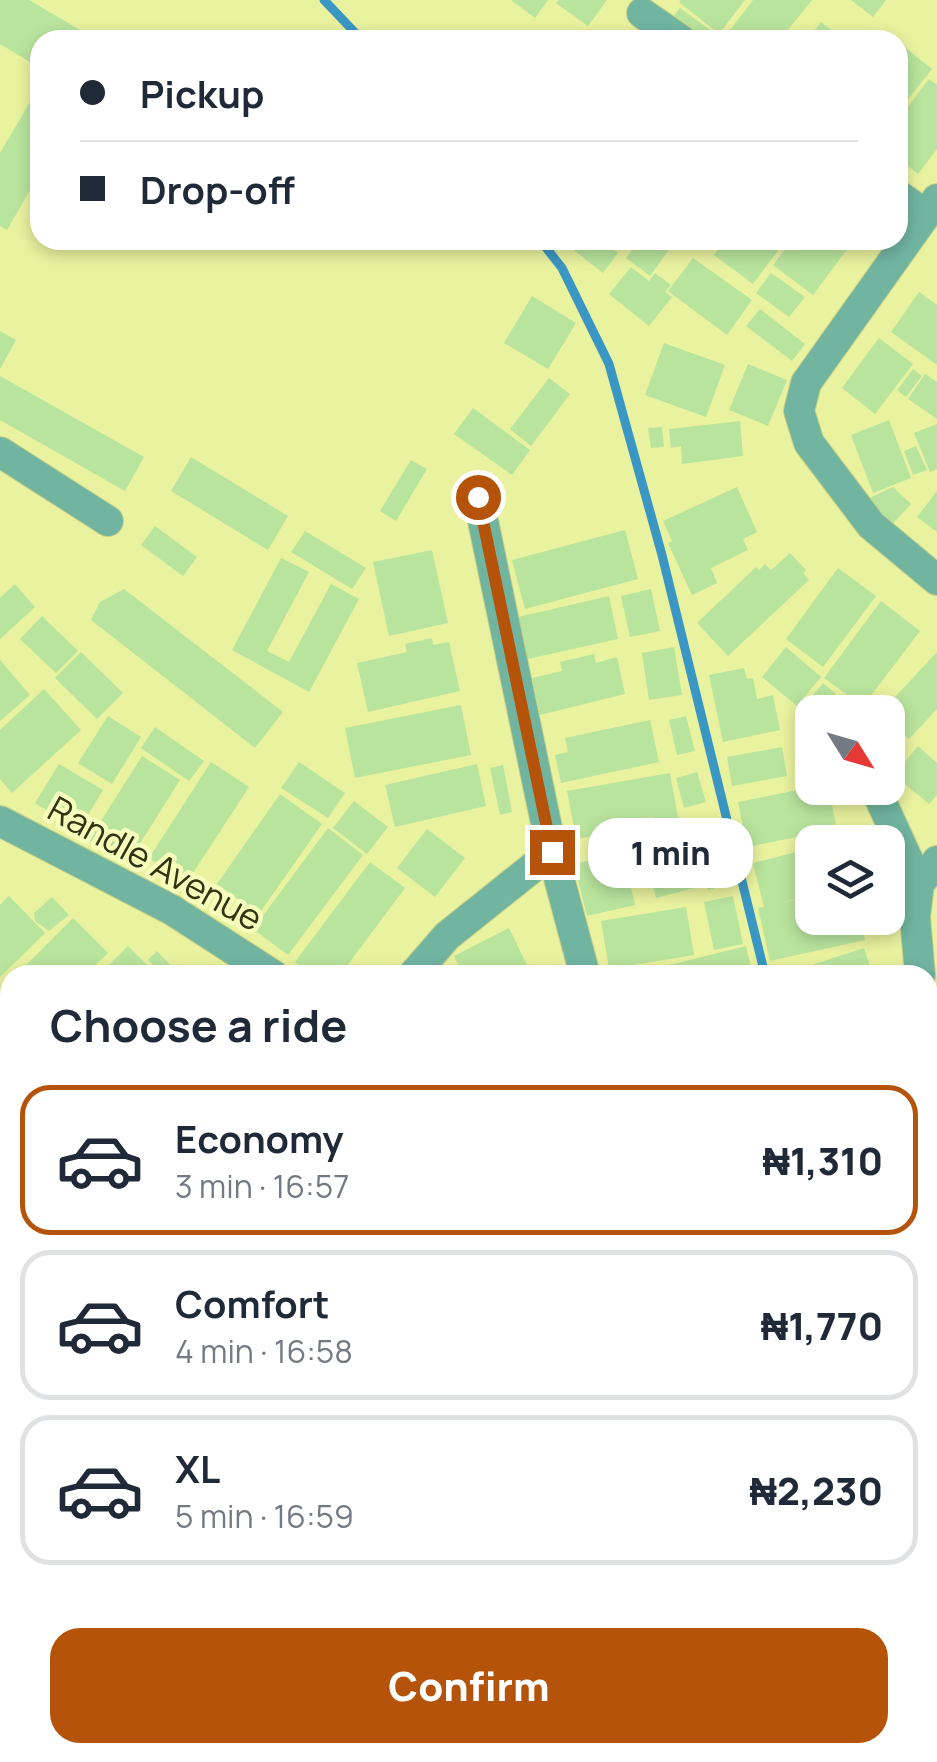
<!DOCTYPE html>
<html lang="en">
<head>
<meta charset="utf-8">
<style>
  body { margin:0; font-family:Manrope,sans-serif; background:#f6f6f7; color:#1f2937; height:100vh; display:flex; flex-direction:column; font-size:38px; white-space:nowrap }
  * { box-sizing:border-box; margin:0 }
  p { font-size:32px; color:#747a83 }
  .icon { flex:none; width:55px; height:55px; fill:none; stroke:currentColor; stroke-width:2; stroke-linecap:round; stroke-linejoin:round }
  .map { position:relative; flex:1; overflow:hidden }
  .sheet { position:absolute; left:0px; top:965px; width:938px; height:798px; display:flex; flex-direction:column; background:#fff; border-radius:30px 30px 0 0; box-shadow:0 5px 15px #0003 }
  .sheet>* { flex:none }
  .guide { position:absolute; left:30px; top:30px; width:878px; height:220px; border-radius:30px; box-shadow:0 5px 15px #0003; display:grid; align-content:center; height:220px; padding:0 50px; background:#fff }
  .needle { width:65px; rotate:127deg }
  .tools { position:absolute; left:795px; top:695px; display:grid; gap:20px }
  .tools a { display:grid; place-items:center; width:110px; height:110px; border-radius:20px; background:#fff; box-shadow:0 5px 15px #0003; font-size:50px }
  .end { position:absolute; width:45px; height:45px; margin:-22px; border:12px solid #b45309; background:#fff; box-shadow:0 0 0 5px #fff }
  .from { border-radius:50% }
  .bubble { position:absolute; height:70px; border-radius:30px; background:#fff; box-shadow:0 5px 15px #0003; font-size:32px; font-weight:800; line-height:70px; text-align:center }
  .guide b { display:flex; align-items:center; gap:35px; height:95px; font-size:38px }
  .guide b+b { border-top:2px solid #e0e1e3 }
  .guide i { width:25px; height:25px; background:#1f2937 }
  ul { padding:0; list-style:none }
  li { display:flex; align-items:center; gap:30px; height:150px; margin:0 20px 15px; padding:0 30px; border:5px solid #e0e1e3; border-radius:30px }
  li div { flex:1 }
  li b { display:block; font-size:38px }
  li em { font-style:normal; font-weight:800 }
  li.selected { border-color:#b45309 }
  li>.icon { width:90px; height:90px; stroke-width:1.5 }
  h2 { padding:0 50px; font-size:45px; line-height:120px }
  .button { display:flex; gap:20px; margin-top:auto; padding:20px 50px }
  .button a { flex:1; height:115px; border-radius:30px; background:#b45309; color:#fff; font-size:40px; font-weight:800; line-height:115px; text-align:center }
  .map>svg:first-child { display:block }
  .built { fill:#dee78c }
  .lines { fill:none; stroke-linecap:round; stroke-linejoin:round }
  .stream { stroke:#3a96c2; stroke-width:9 }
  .building { fill:#b9e49d }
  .minor-casing { stroke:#c8d086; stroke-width:32 }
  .major-casing { stroke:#c8d086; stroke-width:32 }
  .minor { stroke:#71b5a1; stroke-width:30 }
  .major { stroke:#2a7c68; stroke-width:30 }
  .route { stroke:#b45309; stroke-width:12 }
  .labels { text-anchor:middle; stroke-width:9; stroke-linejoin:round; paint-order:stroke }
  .street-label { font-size:35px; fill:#313412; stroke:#f6febc }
</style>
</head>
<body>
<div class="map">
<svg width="937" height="1762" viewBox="0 0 937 1762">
  <rect width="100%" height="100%" fill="#e9f29f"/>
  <polygon class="built" points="10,1141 10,1692 0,1679 0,1151"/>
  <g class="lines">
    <g class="stream">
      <polyline points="324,0 362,40"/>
      <polyline points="540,240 562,268 609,364 662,555 765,975"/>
    </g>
  </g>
  <g class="building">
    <polygon points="0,0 29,0 97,40 40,40 40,68 0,44"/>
    <polygon points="511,0 548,0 535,18"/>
    <polygon points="559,0 607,0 588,26 556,3"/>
    <polygon points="681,0 745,0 719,34 679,2"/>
    <polygon points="753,0 812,0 780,40 699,40 671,19 680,8 723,39"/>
    <polygon points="851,0 886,0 873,17"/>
    <polygon points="821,22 844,40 807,40"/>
    <polygon points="898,42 932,69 898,112"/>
    <polygon points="929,79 937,85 937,149 918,174 898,158 898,120"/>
    <polygon points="40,85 40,173 7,230 0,226 0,153"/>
    <polygon points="571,240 601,240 618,253 603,273 567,245"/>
    <polygon points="639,240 676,240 650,276 626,258"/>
    <polygon points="725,240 786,240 753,284 714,255"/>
    <polygon points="792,240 854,240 813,295 773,265"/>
    <polygon points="693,258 752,300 727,335 668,291"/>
    <polygon points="631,267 649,281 655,273 671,285 665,292 672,297 649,326 609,294"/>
    <polygon points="771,273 805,297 789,317 756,293"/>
    <polygon points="919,292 937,305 937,365 891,332"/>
    <polygon points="532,296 576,323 548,369 504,343"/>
    <polygon points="760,309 805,344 792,361 746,326"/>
    <polygon points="0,331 16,340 0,369"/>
    <polygon points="879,338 913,364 875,414 842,388"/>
    <polygon points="664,343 725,365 706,417 645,395"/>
    <polygon points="748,364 787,380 768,426 729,410"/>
    <polygon points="913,369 922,376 906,397 897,390"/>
    <polygon points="925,374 937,382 937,419 908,399"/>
    <polygon points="0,376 144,457 125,491 0,420"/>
    <polygon points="549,378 570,394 531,446 510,429"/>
    <polygon points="473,408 530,450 512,475 454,434"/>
    <polygon points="889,420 911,478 873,493 851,435"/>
    <polygon points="740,421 743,456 682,464 681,446 671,448 669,429"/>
    <polygon points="937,424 937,469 930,472 914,433"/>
    <polygon points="662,427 664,447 651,448 648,428"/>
    <polygon points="916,446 927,470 913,475 904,451"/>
    <polygon points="191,457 288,516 268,550 171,491"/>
    <polygon points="411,460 427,469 396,521 380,511"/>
    <polygon points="737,487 757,532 743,539 748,550 711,568 717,583 692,595 668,543 672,541 663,521"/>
    <polygon points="893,487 911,504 886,531 861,502"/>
    <polygon points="937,491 937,532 917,517"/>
    <polygon points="155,526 197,557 183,576 141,545"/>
    <polygon points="625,530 638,579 525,609 512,560"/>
    <polygon points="305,531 366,568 352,589 291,552"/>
    <polygon points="432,550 448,623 389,636 373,562"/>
    <polygon points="790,553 806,570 803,573 809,580 728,656 697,623 756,567 759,570 765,564 771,570"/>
    <polygon points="281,558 309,572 267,651 289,662 331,584 359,599 309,692 232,650"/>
    <polygon points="838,568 876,596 823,667 786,639"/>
    <polygon points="15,584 35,607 0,639 0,598"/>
    <polygon points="124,589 283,712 255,748 91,620 100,602"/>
    <polygon points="651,589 660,631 630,637 621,596"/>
    <polygon points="609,596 618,639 523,660 514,618"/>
    <polygon points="881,601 920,631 863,706 824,678"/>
    <polygon points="42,616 78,651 56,673 20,639"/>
    <polygon points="432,638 433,645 449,642 460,691 368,712 357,663 407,652 405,644"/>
    <polygon points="674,647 682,695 649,700 642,653"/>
    <polygon points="786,647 821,677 797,706 762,677"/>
    <polygon points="81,652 123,693 97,719 55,678"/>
    <polygon points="937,652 937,709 909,739 888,720 888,712 881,712"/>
    <polygon points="594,654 596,663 617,657 625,694 540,715 532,678 562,671 560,662"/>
    <polygon points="0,660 30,695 0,721"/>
    <polygon points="744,668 747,679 753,678 757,699 773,695 780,730 723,742 709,675"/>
    <polygon points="823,683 836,694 826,706 813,695"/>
    <polygon points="44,689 81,730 12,793 0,779 0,730"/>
    <polygon points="461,705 471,755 355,778 345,728"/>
    <polygon points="108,716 141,737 112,784 78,763"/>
    <polygon points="686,716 695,751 677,755 669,720"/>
    <polygon points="650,720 659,762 561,783 555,755 568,752 565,738"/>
    <polygon points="155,727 204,761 189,781 141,748"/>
    <polygon points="918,746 937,763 937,795 929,804 894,775"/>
    <polygon points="782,747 787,776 732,786 727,757"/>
    <polygon points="142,756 180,780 127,864 89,840"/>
    <polygon points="211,762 249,787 187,882 149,858"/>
    <polygon points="299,762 345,793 328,818 281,788"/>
    <polygon points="59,764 103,790 79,830 35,803"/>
    <polygon points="477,764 486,806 395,827 385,785"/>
    <polygon points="503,765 512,812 500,815 490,768"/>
    <polygon points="697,772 706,802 684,808 676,778"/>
    <polygon points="670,773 679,823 655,827 653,817 645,818 647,829 612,835 611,824 603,825 604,834 576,839 567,791"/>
    <polygon points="808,788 811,799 830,795 837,829 747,847 738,802"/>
    <polygon points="280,794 322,824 259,914 217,884"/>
    <polygon points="354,801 388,827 367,854 333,828"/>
    <polygon points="328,828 363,855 288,955 253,929"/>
    <polygon points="427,829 465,858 435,897 397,868"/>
    <polygon points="685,839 698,887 656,898 643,850"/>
    <polygon points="719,840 730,884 708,890 697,846"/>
    <polygon points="812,848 812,894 782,903 812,896 812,918 860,918 865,940 770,961 758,908 764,907 753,863"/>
    <polygon points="623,853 635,905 587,916 574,864"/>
    <polygon points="370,862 405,888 340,975 313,975 295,962"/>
    <polygon points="9,896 45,933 0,977 0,905"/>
    <polygon points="733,896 743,944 714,950 704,902"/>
    <polygon points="52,897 69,915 49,931 35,921 34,913"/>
    <polygon points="686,907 694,955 609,969 601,921"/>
    <polygon points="73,918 108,953 85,975 16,975"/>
    <polygon points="509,928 527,965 507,975 463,975 454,956"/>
    <polygon points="128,946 157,975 99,975"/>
    <polygon points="746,946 753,975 671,975 669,965"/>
    <polygon points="864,948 873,975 784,975 784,974"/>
    <polygon points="157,951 178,973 176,975 162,975 148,960"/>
    <polygon points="10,981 10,1050 4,1056 0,1051 0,991"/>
    <polygon points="6,1185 10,1190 10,1239 0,1249 0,1191"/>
    <polygon points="937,1229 937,1271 928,1272 928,1230"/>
    <polygon points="928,1292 937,1302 937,1320 928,1330"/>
    <polygon points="937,1365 937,1416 928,1406 928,1373"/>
    <polygon points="10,1491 10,1536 0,1542 0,1498"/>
    <polygon points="928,1649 937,1666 937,1709 928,1693"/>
    <polygon points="258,1752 309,1752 311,1756 301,1762 263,1762"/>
    <polygon points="332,1752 381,1752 371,1762 337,1762"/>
    <polygon points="431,1752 460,1752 465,1762 414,1762"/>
    <polygon points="501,1752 580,1752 562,1762 506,1762"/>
    <polygon points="788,1752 807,1752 812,1762 772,1762"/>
    <polygon points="826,1752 898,1752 903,1759 898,1762 834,1762"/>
  </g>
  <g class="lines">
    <defs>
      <g id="minor">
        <polyline points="642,13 681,40"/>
        <polyline points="898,195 925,214"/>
        <polyline points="937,199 806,383 799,411 809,443 871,525 937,580"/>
        <polyline points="0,452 108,521"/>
        <polyline points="478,497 552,852 585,975"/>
        <polyline points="875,788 919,884"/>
        <polyline points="0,821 172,910 273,975"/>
        <polyline points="413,975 447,936 552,852"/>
        <polyline points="920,975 915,917 919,884 937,861"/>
        <polyline points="928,1010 937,1051"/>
        <polyline points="0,1741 15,1762"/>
        <polyline points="590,1761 591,1762"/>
        <polyline points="124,1762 139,1752"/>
      </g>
      <g id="major">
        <polyline points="928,1523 937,1515"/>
        <polyline points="928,1565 937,1556"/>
        <polyline points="663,1762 675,1752"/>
        <polyline points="697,1762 709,1752"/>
      </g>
    </defs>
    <use href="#minor" class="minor-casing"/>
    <use href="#major" class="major-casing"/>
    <use href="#minor" class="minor"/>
    <use href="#major" class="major"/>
  </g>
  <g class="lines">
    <polyline class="route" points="478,497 552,852"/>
  </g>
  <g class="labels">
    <g class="street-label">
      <text transform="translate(155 864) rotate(29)" y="12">Randle Avenue</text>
    </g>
  </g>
</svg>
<div class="tools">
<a><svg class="needle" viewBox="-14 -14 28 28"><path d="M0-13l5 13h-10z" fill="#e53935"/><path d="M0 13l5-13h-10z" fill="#747a83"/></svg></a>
<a><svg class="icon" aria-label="layers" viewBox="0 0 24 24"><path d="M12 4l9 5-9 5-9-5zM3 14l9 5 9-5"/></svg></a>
</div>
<i class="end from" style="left:478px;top:497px"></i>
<i class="end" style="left:552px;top:852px"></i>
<div class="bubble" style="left:588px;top:818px;width:165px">1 min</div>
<div class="guide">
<b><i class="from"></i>Pickup</b>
<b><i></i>Drop-off</b>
</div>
<section class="sheet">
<h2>Choose a ride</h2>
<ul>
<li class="selected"><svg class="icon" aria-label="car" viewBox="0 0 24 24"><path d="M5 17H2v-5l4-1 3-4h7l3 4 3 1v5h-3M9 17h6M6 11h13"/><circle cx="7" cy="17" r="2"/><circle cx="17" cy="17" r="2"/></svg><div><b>Economy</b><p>3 min · 16:57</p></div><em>₦1,310</em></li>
<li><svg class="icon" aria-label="car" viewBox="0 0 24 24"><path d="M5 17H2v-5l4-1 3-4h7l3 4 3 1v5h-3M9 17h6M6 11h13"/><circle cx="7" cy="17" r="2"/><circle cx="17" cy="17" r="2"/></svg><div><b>Comfort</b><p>4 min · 16:58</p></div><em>₦1,770</em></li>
<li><svg class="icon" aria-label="car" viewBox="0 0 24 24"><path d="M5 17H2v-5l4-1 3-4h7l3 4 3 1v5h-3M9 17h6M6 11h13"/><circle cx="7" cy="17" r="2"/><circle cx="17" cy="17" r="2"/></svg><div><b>XL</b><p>5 min · 16:59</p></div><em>₦2,230</em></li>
</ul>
<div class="button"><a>Confirm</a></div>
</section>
</div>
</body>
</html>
